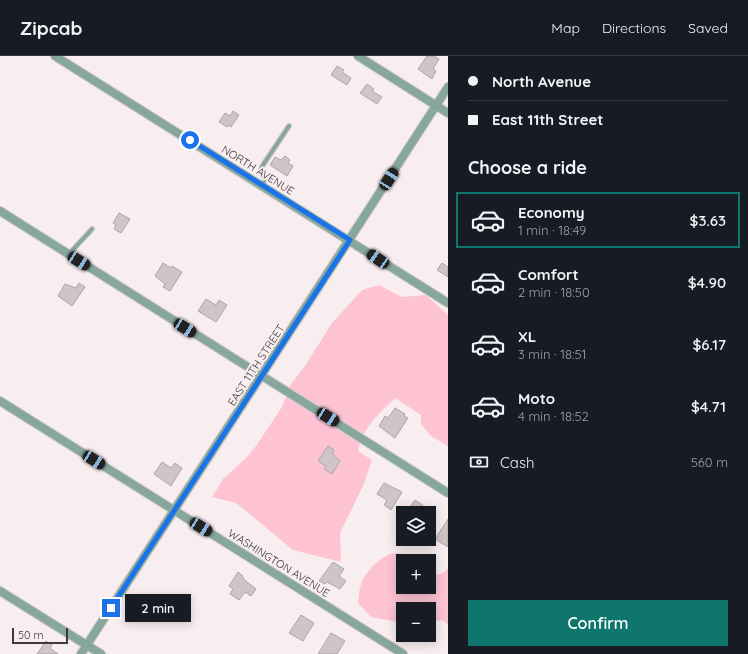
<!DOCTYPE html>
<html lang="en">
<head>
<meta charset="utf-8">
<style>
  body { margin:0; font-family:Quicksand,sans-serif; background:#20242c; color:#f1f3f6; height:100vh; display:flex; flex-direction:column; font-size:15px; white-space:nowrap }
  * { box-sizing:border-box; margin:0 }
  p { font-size:13px; color:#9ea1a6 }
  .icon { flex:none; width:22px; height:22px; fill:none; stroke:currentColor; stroke-width:2; stroke-linecap:round; stroke-linejoin:round }
  .map { position:relative; flex:1; overflow:hidden }
  .drawer { display:flex; flex-direction:column; background:#171b24; width:300px }
  .drawer>* { flex:none }
  .hud { display:grid; align-content:center; height:88px; padding:0 20px; background:#171b24 }
  .buttons { position:absolute; left:396px; top:450px; display:grid; gap:8px }
  .buttons a { display:grid; place-items:center; width:40px; height:40px; border-radius:0px; background:#171b24; box-shadow:0 2px 10px #0003; font-size:20px }
  .scale { position:absolute; left:12px; bottom:10px; width:56px; box-sizing:border-box; padding-left:4px; border:2px solid #3e3a3b; border-top:0; font-size:11px; line-height:14px; white-space:nowrap; color:#3e3a3b; -webkit-text-stroke:3px #f8eef0; paint-order:stroke }
  .end { position:absolute; width:18px; height:18px; margin:-9px; border:5px solid #1a73e8; background:#fff; box-shadow:0 0 0 2px #fff }
  .from { border-radius:50% }
  .bubble { position:absolute; height:28px; border-radius:0px; background:#171b24; box-shadow:0 2px 10px #0003; font-size:13px; font-weight:600; line-height:28px; text-align:center }
  .car { position:absolute; width:12px; height:24px; margin:-12px -6px; border-radius:5px; box-shadow:0 0 3px 1px #0007; background:linear-gradient(#222 24%,#8ab4d8 0 40%,#222 0 76%,#8ab4d8 0 86%,#222 0) }
  .hud b { display:flex; align-items:center; gap:14px; height:38px; font-size:15px }
  .hud b+b { border-top:1px solid #363941 }
  .hud i { width:10px; height:10px; background:#f1f3f6 }
  ul { padding:0; list-style:none }
  li { display:flex; align-items:center; gap:12px; height:56px; margin:0 8px 6px; padding:0 12px; border:2px solid transparent; border-radius:0px }
  li div { flex:1 }
  li b { display:block; font-size:15px }
  li em { font-style:normal; font-weight:600 }
  li.active { border-color:#0f766e }
  li>.icon { width:36px; height:36px; stroke-width:1.5 }
  h2 { padding:0 20px; font-size:18px; line-height:48px }
  .pay { display:flex; align-items:center; gap:10px; height:44px; padding:0 20px; font-size:15px }
  .pay p { margin-inline-start:auto }
  .button { display:flex; gap:8px; margin-top:auto; padding:8px 20px }
  .button a { flex:1; height:46px; border-radius:0px; background:#0f766e; color:#fff; font-size:16px; font-weight:600; line-height:46px; text-align:center }
  header { display:flex; align-items:center; gap:24px; box-sizing:border-box; height:56px; padding:0 20px; background:#171b24; border-bottom:1px solid #363941 }
  header strong { font-size:19px }
  nav { display:flex; gap:22px; margin-inline-start:auto; font-size:14px }
  main { display:flex; flex:1; min-height:0 }
  .map>svg:first-child { display:block }
  .green { fill:#fdc3d3 }
  .building { fill:#cfc4c7; stroke:#afa5a7 }
  .lines { fill:none; stroke-linecap:round; stroke-linejoin:round }
  .service-casing { stroke:#d3cacc; stroke-width:6 }
  .minor-casing { stroke:#d3cacc; stroke-width:10 }
  .service { stroke:#87a79d; stroke-width:4 }
  .minor { stroke:#87a79d; stroke-width:8 }
  .route { stroke:#1a73e8; stroke-width:5 }
  .labels { text-anchor:middle; stroke-width:4; stroke-linejoin:round; paint-order:stroke }
  .street-label { font-size:11px; fill:#3e3a3b; stroke:#f8eef0 }
</style>
</head>
<body>
<header>
<strong>Zipcab</strong>
<nav><a>Map</a><a>Directions</a><a>Saved</a></nav>
</header>
<main>
<div class="map">
<svg width="448" height="598" viewBox="0 0 448 598">
  <rect width="100%" height="100%" fill="#f8eef0"/>
  <g class="green">
    <path d="M379,229L402,241L426,239L448,259V390L431,380L421,368V359L395,342C378,359 363,371 358,395L372,404L363,430L340,477L341,506L293,494L236,447L212,441L223,423L246,402L256,390L282,351L291,328L305,310L332,267L362,234Z"/>
    <path d="M396,497L403,499L412,505H403V531H429V518C437,519 443,519 448,512V569L442,564L429,566V553H403V567L371,561L358,547C359,540 359,534 361,528C366,515 382,498 396,497Z"/>
  </g>
  <g class="building">
    <polygon points="427,0 434,0 439,3 433,13 436,15 432,23 418,13"/>
    <polygon points="337,10 344,14 342,16 351,22 347,29 331,19"/>
    <polygon points="367,28 374,33 372,35 382,41 377,48 360,37"/>
    <polygon points="233,55 239,59 231,71 228,69 227,71 219,66 225,57 230,60"/>
    <polygon points="285,100 290,104 288,107 293,110 287,120 270,109 275,101 281,104"/>
    <polygon points="119,157 130,163 121,177 114,173 116,169 113,167"/>
    <polygon points="163,207 171,212 172,210 182,216 170,235 163,231 165,228 155,220"/>
    <polygon points="442,207 448,211 448,221 437,214"/>
    <polygon points="79,227 85,231 72,250 58,240 65,228 76,232"/>
    <polygon points="206,243 216,249 219,244 227,249 216,266 198,255"/>
    <polygon points="395,352 405,358 404,360 408,362 395,382 379,370 385,360 388,362"/>
    <polygon points="328,390 334,394 332,397 340,405 332,418 324,413 326,410 318,405"/>
    <polygon points="162,406 171,412 175,407 182,412 171,430 154,418"/>
    <polygon points="384,427 402,436 391,454 384,449 387,444 377,438"/>
    <polygon points="415,444 421,448 432,457 406,457"/>
    <polygon points="448,463 448,491 435,483"/>
    <polygon points="333,506 344,513 339,520 346,525 340,533 327,526 325,528 319,525"/>
    <polygon points="238,516 243,520 242,521 247,526 256,533 251,540 245,536 239,544 230,538 233,533 229,530"/>
    <polygon points="301,559 314,567 303,585 289,577"/>
    <polygon points="331,577 345,585 337,598 318,598"/>
    <polygon points="46,585 52,589 50,592 58,598 37,598"/>
  </g>
  <g class="lines">
    <defs>
      <g id="service">
        <polyline points="262,130 265,123 261,113 263,109 289,70"/>
        <polyline points="69,198 92,173"/>
      </g>
      <g id="minor">
        <polyline points="55,0 448,247"/>
        <polyline points="358,0 448,57"/>
        <polyline points="0,155 448,437"/>
        <polyline points="0,345 403,598"/>
        <polyline points="0,535 101,598"/>
        <polyline points="81,598 448,31"/>
      </g>
    </defs>
    <use href="#service" class="service-casing"/>
    <use href="#minor" class="minor-casing"/>
    <use href="#service" class="service"/>
    <use href="#minor" class="minor"/>
  </g>
  <g class="lines">
    <polyline class="route" points="111,552 350,184 190,84"/>
  </g>
  <g class="labels">
    <g class="street-label">
      <text transform="translate(258 114) rotate(32)" y="4">NORTH AVENUE</text>
      <text transform="translate(256 309) rotate(-57)" y="4">EAST 11TH STREET</text>
      <text transform="translate(279 507) rotate(32)" y="4">WASHINGTON AVENUE</text>
    </g>
  </g>
</svg>
<div class="buttons">
<a><svg class="icon" aria-label="layers" viewBox="0 0 24 24"><path d="M12 4l9 5-9 5-9-5zM3 14l9 5 9-5"/></svg></a>
<a>+</a>
<a>−</a>
</div>
<div class="scale">50 m</div>
<i class="end from" style="left:190px;top:84px"></i>
<i class="end" style="left:111px;top:552px"></i>
<div class="bubble" style="left:125px;top:538px;width:66px">2 min</div>
<i class="car" style="left:389px;top:123px;rotate:33deg"></i>
<i class="car" style="left:378px;top:203px;rotate:304deg"></i>
<i class="car" style="left:79px;top:205px;rotate:122deg"></i>
<i class="car" style="left:185px;top:272px;rotate:122deg"></i>
<i class="car" style="left:328px;top:361px;rotate:122deg"></i>
<i class="car" style="left:94px;top:404px;rotate:122deg"></i>
<i class="car" style="left:201px;top:471px;rotate:122deg"></i>
</div>
<section class="drawer">
<div class="hud">
<b><i class="from"></i>North Avenue</b>
<b><i></i>East 11th Street</b>
</div>
<h2>Choose a ride</h2>
<ul>
<li class="active"><svg class="icon" aria-label="car" viewBox="0 0 24 24"><path d="M5 17H2v-5l4-1 3-4h7l3 4 3 1v5h-3M9 17h6M6 11h13"/><circle cx="7" cy="17" r="2"/><circle cx="17" cy="17" r="2"/></svg><div><b>Economy</b><p>1 min · 18:49</p></div><em>$3.63</em></li>
<li><svg class="icon" aria-label="car" viewBox="0 0 24 24"><path d="M5 17H2v-5l4-1 3-4h7l3 4 3 1v5h-3M9 17h6M6 11h13"/><circle cx="7" cy="17" r="2"/><circle cx="17" cy="17" r="2"/></svg><div><b>Comfort</b><p>2 min · 18:50</p></div><em>$4.90</em></li>
<li><svg class="icon" aria-label="car" viewBox="0 0 24 24"><path d="M5 17H2v-5l4-1 3-4h7l3 4 3 1v5h-3M9 17h6M6 11h13"/><circle cx="7" cy="17" r="2"/><circle cx="17" cy="17" r="2"/></svg><div><b>XL</b><p>3 min · 18:51</p></div><em>$6.17</em></li>
<li><svg class="icon" aria-label="car" viewBox="0 0 24 24"><path d="M5 17H2v-5l4-1 3-4h7l3 4 3 1v5h-3M9 17h6M6 11h13"/><circle cx="7" cy="17" r="2"/><circle cx="17" cy="17" r="2"/></svg><div><b>Moto</b><p>4 min · 18:52</p></div><em>$4.71</em></li>
</ul>
<div class="pay"><svg class="icon" aria-label="cash" viewBox="0 0 24 24"><path d="M3 7h18v10H3z"/><circle cx="12" cy="12" r="2"/></svg>Cash<p>560 m</p></div>
<div class="button"><a>Confirm</a></div>
</section>
</main>
</body>
</html>
